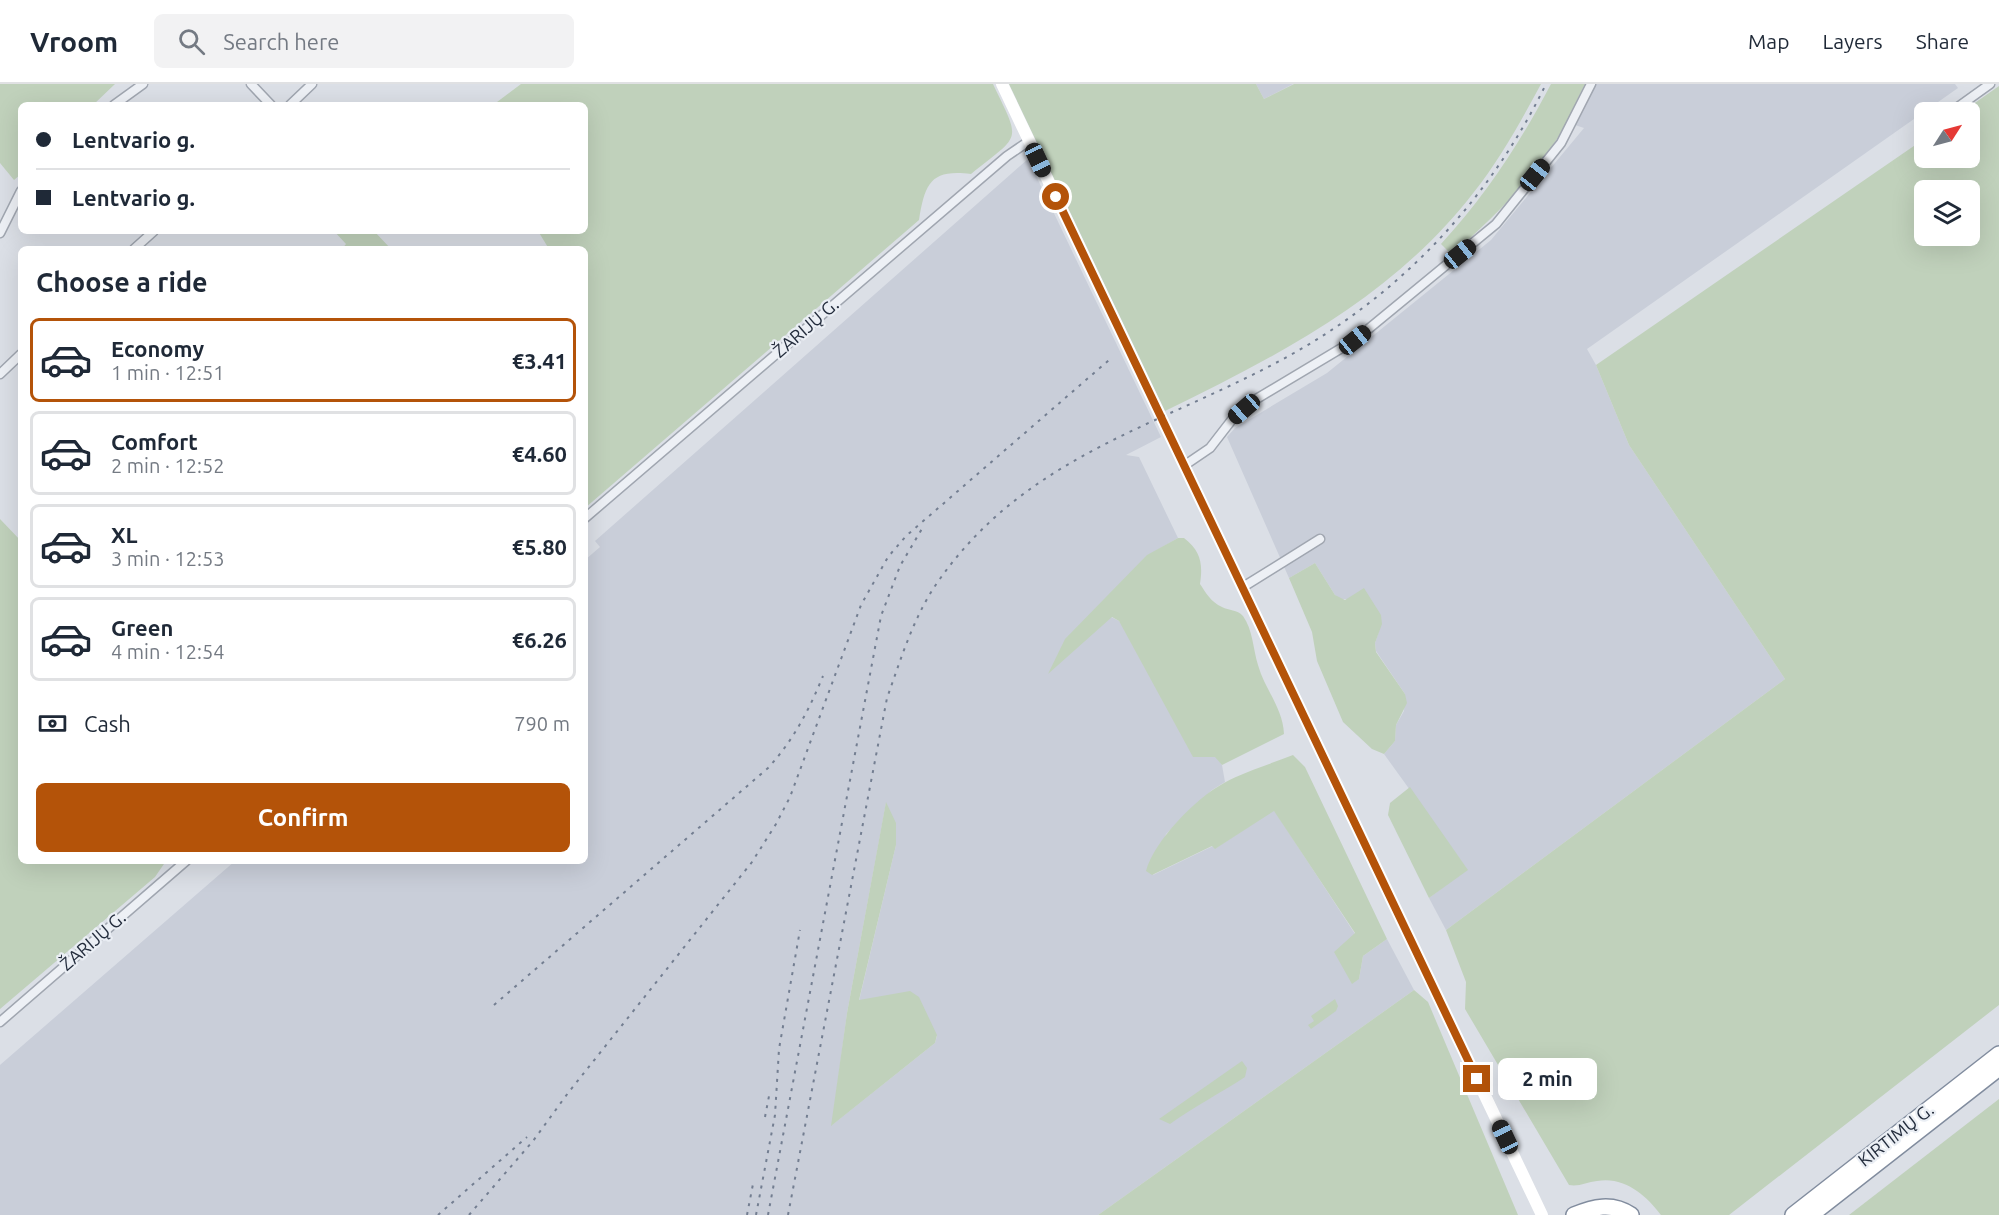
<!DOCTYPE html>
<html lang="en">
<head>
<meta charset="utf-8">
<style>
  body { margin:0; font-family:Ubuntu,sans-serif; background:#f2f2f3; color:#1f2937; height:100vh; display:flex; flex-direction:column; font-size:22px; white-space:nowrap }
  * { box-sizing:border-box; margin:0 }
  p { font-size:20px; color:#747a83 }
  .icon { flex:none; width:33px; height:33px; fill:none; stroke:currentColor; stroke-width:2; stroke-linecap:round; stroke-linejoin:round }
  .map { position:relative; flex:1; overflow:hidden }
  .drawer { position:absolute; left:18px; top:162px; width:570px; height:618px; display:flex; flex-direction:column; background:#fff; border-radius:9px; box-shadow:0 6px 24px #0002 }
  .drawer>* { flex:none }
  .banner { position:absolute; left:18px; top:18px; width:570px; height:132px; border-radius:9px; box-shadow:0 6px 24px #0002; display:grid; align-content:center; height:132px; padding:0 18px; background:#fff }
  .needle { width:39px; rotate:54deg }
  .controls { position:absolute; left:1914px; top:18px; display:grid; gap:12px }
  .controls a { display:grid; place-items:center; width:66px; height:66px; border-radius:9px; background:#fff; box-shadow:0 6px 24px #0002; font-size:30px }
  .end { position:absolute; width:27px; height:27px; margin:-14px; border:8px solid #b45309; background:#fff; box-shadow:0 0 0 3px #fff }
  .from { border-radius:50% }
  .bubble { position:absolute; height:42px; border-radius:9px; background:#fff; box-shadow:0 6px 24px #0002; font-size:20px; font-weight:700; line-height:42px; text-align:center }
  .car { position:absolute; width:18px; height:36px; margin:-18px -9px; border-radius:8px; box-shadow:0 0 4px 2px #0007; background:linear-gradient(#222 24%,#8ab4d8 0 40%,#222 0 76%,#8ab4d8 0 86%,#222 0) }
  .banner b { display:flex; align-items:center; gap:21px; height:57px; font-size:22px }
  .banner b+b { border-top:2px solid #e0e1e3 }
  .banner i { width:15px; height:15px; background:#1f2937 }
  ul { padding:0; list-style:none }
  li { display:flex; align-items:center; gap:18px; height:84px; margin:0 12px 9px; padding:0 6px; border:3px solid #e0e1e3; border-radius:9px }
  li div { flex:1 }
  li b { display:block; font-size:22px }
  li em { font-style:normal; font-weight:700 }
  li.selected { border-color:#b45309 }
  li>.icon { width:54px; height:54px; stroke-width:1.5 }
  h2 { padding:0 18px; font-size:27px; line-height:72px }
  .pay { display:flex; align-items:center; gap:15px; height:66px; padding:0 18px; font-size:22px }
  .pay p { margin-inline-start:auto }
  .action { display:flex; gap:12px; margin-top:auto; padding:12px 18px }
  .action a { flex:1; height:69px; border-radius:9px; background:#b45309; color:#fff; font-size:24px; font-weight:700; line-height:69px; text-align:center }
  header { display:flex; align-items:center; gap:36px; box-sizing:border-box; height:84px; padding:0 30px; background:#fff; border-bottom:2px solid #e0e1e3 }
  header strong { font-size:28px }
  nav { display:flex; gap:33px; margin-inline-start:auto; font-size:21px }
  .search { width:420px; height:54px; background:#f2f2f3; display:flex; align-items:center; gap:15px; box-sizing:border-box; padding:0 21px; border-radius:9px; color:#747a83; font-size:22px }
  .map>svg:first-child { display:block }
  .built { fill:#c9ced9; fill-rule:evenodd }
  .green { fill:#c0d1bb; fill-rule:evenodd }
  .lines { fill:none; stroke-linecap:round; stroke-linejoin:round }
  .street-casing { stroke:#a0a6b0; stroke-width:11 }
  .highway-casing { stroke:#818c9e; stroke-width:18 }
  .street { stroke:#edf0f5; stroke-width:8 }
  .secondary { stroke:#fff; stroke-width:12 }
  .highway { stroke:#fff; stroke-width:15 }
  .rail { stroke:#737e91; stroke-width:2; stroke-dasharray:3 6; stroke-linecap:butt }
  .route { stroke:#b45309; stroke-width:8 }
  .labels { text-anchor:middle; stroke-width:4.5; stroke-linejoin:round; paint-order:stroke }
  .street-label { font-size:18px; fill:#242d3d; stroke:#eaeef4 }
</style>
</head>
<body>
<header>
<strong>Vroom</strong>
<div class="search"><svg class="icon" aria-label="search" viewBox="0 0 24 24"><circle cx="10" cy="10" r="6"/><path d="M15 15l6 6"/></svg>Search here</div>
<nav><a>Map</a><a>Layers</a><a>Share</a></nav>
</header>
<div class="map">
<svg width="1999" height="1131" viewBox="0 0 1999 1131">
  <rect width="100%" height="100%" fill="#dbdfe6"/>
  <g class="built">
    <polygon points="1256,0 1293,0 1264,15"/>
    <polygon points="1585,0 1955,0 1958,4 1587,265 1596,281 1629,361 1785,595 1446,846 1429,814 1467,785 1384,670 1395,657 1396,641 1404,627 1405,610 1376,567 1375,559 1379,547 1350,515 1340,515 1335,511 1315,479 1289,494 1227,353 1235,344 1327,289 1491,156 1584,44 1566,38"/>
    <path d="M1028,75L1161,353L1126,371L1139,373L1178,454L1147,472L1049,588L1111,533L1119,537L1222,681L1225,698L1212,706L1166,750L1153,791L1213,762L1216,764L1274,726L1355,850L1359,895L1363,872L1387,855L1414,906L1098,1131H0V981L235,777H585V476L600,463L595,457ZM886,719L896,761L859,917L937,952L935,959L832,1041L847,929Z"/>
  </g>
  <g class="green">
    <polygon points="0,0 115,0 93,21 21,21 21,90 14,96 0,79"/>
    <path d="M521,0H993C1021,59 1022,49 971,90C931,85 925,99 919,136L585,424V165H549L538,147H585V21H493Z"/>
    <path d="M1009,0H1256L1264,15L1294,0H1541C1521,37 1500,75 1474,108C1394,212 1280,271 1165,327Z"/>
    <path d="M1551,0H1585C1575,19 1567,40 1555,58C1528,101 1489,137 1452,171L1441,160C1486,111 1520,59 1551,0Z"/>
    <path d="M1999,2V921L1729,1131H1661C1646,1111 1624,1092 1597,1097C1587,1098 1579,1103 1569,1101L1465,925L1466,898L1446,846L1785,595L1629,361L1596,281L1924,55V74H1970V28H1962ZM1924,106H1970V152H1924Z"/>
    <polygon points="334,147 374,147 391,165 342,165 346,160"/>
    <polygon points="0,435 21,457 21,777 166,777 155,793 0,925"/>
    <path d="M1178,454H1184C1201,467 1203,480 1200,500C1206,509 1211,518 1222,523C1229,527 1237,525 1243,532C1253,546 1253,565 1258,581C1265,606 1283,624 1284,650L1222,681L1215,673H1193L1119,537L1112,533L1048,590L1065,555L1147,471Z"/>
    <polygon points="1315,479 1335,511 1345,516 1364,504 1381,531 1382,540 1375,559 1376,568 1405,610 1407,619 1396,641 1395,657 1384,670 1372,665 1343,638 1317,577 1312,548 1289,494"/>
    <path d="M1293,671L1305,683L1387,855L1363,872L1359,895L1352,900L1334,868L1355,849L1274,727L1215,765L1212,762L1152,791L1146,787C1154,757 1196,714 1224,699C1245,687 1271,680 1293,671Z"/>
    <polygon points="1410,703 1468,786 1429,814 1388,731 1390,719"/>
    <polygon points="886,718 896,739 896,761 859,916 910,907 919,913 937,951 935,959 831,1042 847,929"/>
    <polygon points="1414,906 1428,918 1518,1131 1098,1131"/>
    <polygon points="1335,915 1338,922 1336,927 1311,945 1308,941 1314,937 1311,932"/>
    <path d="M1242,977L1247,984L1245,993C1219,1010 1195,1022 1170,1040L1159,1035Z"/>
    <polygon points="1999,1015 1999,1131 1849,1131"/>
  </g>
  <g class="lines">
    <defs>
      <g id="street">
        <polyline points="251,0 271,21"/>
        <polyline points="114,21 143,0"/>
        <polyline points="290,21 312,0"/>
        <polyline points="1951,28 1990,0"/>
        <polyline points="1924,47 1924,46"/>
        <polyline points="0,149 21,107"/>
        <polyline points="134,165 154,147"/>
        <polyline points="0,290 21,270"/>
        <polyline points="1185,381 1210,364 1234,333 1253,317 1355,256 1496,140 1561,59 1591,0"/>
        <polyline points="585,434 1007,72 1029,57"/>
        <polyline points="1243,503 1320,455"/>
        <polyline points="0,938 186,777"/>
      </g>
      <g id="highway">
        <path d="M1574,1131C1593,1123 1612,1118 1631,1131"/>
        <polyline points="1793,1131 1999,970"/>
        <polyline points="1811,1131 1999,984"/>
      </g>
    </defs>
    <use href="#street" class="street-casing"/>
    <use href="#highway" class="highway-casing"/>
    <use href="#street" class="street"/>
    <polyline class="secondary" points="1002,0 1542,1131"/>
    <use href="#highway" class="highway"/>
    <g class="rail">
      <path d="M494,921L768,684C793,657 809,626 823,592"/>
      <polyline points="765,1033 769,1012"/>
      <polyline points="438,1131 527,1053"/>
      <polyline points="469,1131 533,1057 568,1009 752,778 776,740 790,713 861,521 888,473 906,452 1109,276"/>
      <polyline points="747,1131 753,1100"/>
      <polyline points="756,1131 775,1031 779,965 800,846"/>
      <polyline points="768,1131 881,532 900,482 923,443"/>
      <path d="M788,1131L887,614C901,575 913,534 937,499C1028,368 1164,342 1294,269C1404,207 1491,113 1546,0"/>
    </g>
  </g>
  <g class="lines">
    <polyline class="route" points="1056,113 1477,995"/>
  </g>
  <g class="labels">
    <g class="street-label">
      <text transform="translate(806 244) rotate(-41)" y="6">ŽARIJŲ G.</text>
      <text transform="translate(93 857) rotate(-41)" y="6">ŽARIJŲ G.</text>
      <text transform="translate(1896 1051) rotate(-38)" y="6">KIRTIMŲ G.</text>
    </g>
  </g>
</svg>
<div class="controls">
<a><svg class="needle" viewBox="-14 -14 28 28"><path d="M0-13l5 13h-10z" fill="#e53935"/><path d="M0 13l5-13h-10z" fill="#747a83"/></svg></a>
<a><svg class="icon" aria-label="layers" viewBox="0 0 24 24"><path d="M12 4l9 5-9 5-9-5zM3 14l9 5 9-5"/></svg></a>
</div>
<i class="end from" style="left:1056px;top:113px"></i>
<i class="end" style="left:1477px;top:995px"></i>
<div class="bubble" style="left:1498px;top:974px;width:99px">2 min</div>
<i class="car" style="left:1038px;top:76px;rotate:155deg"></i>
<i class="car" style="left:1535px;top:91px;rotate:39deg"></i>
<i class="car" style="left:1460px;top:170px;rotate:51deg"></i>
<i class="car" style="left:1355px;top:256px;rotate:51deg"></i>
<i class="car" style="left:1244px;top:325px;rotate:229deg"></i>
<i class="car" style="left:1505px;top:1053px;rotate:335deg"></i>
<div class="banner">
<b><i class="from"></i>Lentvario g.</b>
<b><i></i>Lentvario g.</b>
</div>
<section class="drawer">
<h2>Choose a ride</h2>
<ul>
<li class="selected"><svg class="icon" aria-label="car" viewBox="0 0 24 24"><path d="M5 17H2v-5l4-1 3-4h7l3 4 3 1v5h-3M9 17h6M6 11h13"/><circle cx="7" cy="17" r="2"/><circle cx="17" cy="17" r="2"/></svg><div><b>Economy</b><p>1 min · 12:51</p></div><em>€3.41</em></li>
<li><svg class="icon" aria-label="car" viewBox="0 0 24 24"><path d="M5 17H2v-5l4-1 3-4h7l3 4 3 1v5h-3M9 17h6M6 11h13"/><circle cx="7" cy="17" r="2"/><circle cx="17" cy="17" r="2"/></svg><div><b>Comfort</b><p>2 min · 12:52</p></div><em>€4.60</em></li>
<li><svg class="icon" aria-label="car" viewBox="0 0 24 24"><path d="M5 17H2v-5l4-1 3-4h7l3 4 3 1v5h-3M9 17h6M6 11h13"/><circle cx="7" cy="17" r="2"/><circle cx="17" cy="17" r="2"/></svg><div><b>XL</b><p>3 min · 12:53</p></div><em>€5.80</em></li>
<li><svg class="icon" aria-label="car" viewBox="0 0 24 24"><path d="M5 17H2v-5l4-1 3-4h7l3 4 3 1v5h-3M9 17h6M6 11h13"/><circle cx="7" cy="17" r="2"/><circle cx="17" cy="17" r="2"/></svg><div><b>Green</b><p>4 min · 12:54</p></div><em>€6.26</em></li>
</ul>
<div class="pay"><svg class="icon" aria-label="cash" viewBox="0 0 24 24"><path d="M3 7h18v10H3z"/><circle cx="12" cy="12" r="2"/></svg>Cash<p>790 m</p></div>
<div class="action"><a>Confirm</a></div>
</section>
</div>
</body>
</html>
